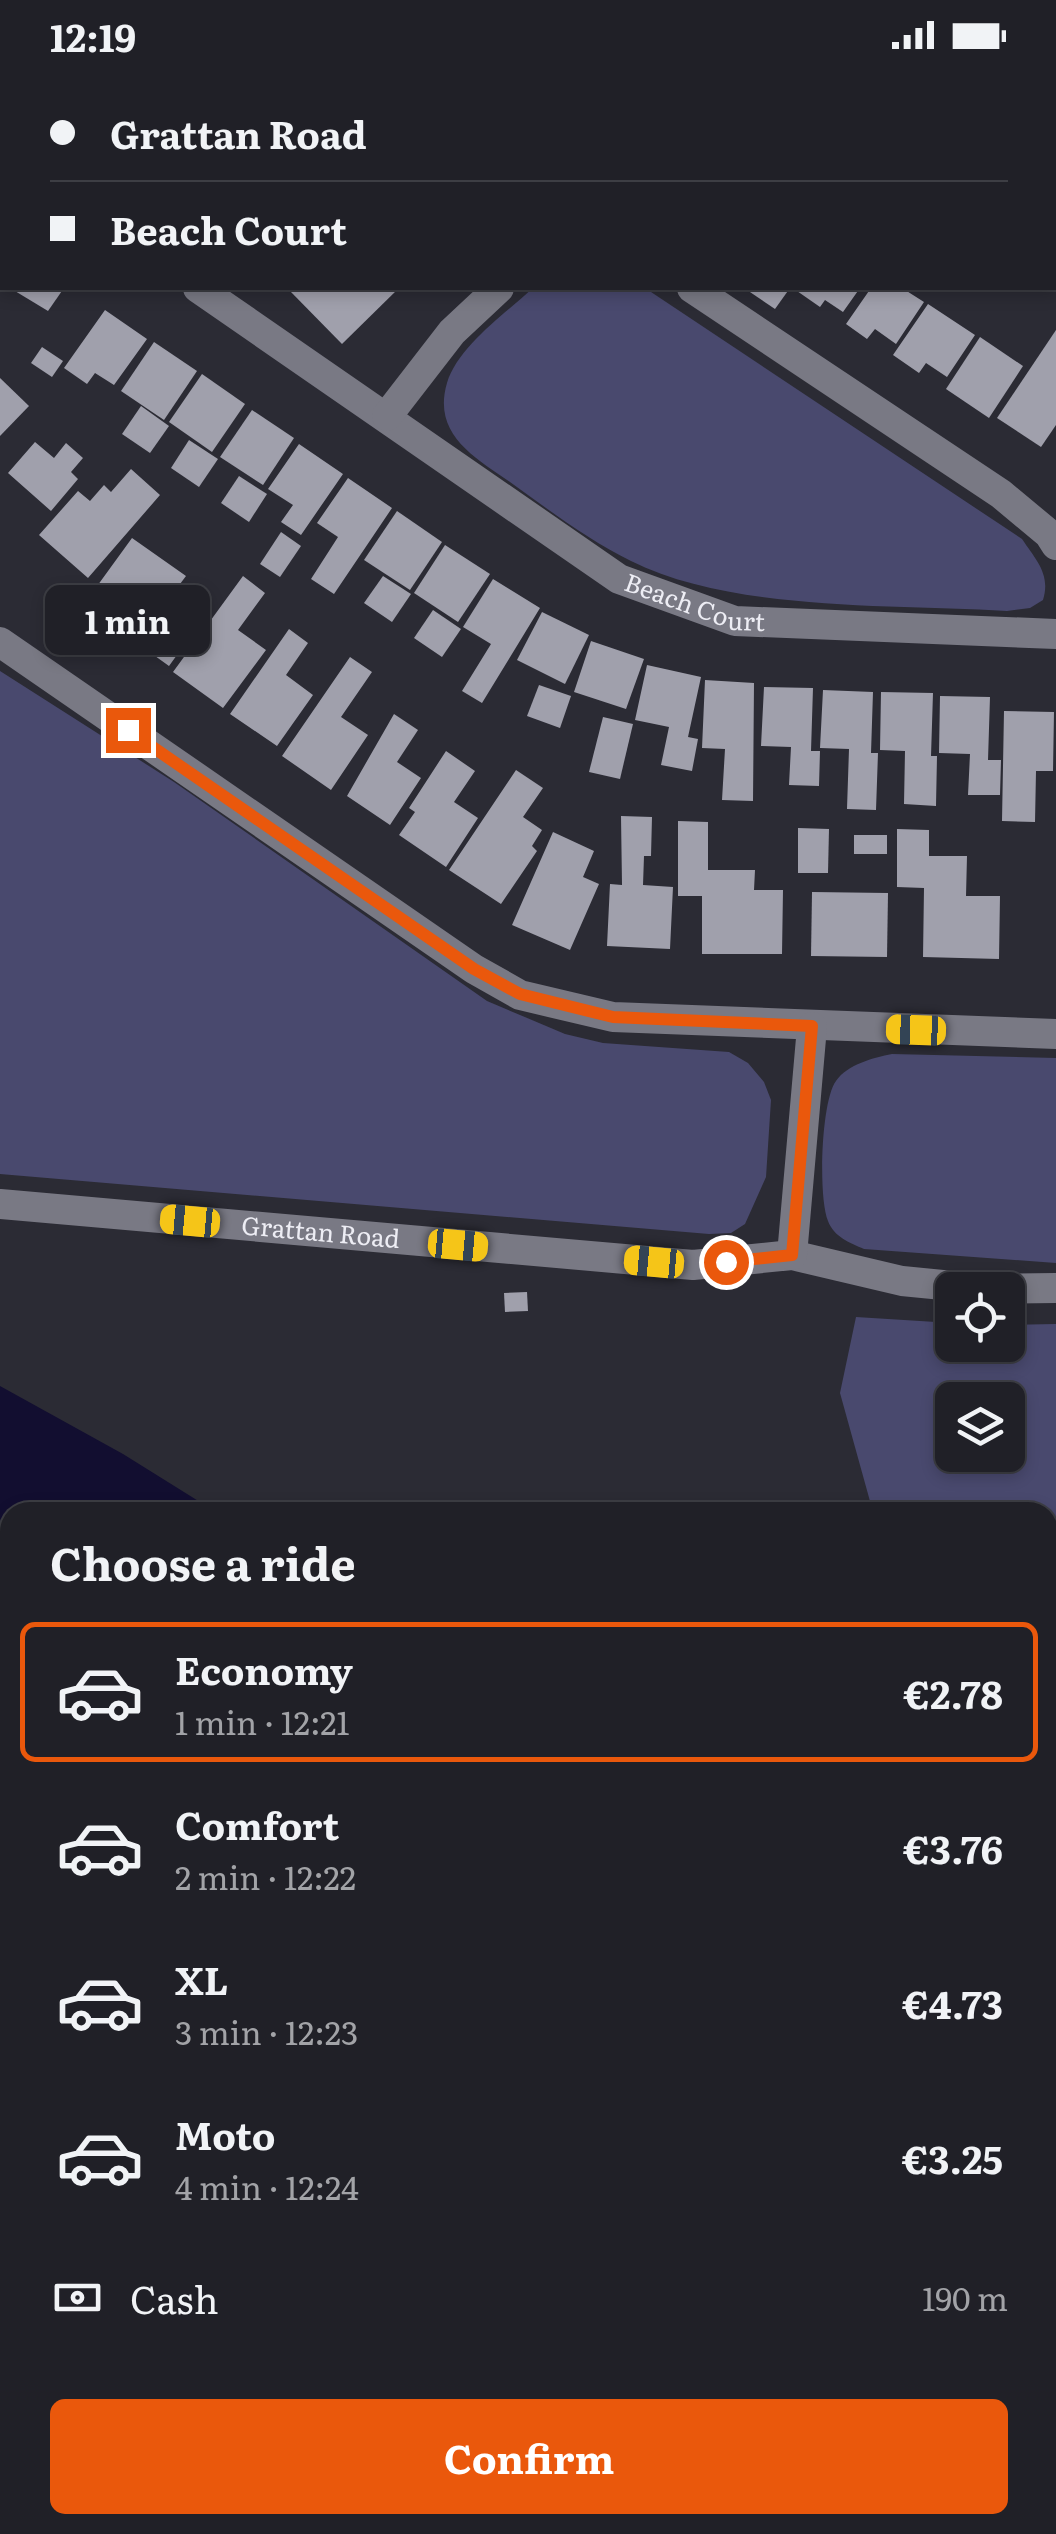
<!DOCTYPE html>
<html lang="en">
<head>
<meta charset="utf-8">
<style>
  body { margin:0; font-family:Literata,serif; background:#28282f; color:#f1f3f6; height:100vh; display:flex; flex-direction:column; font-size:38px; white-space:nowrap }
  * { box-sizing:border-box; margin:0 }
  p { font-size:32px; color:#a2a3a7 }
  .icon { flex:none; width:55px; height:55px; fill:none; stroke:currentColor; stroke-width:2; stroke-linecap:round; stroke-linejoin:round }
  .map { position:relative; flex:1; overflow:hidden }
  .drawer { position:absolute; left:0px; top:1432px; width:1058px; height:1032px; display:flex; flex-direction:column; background:#202027; border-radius:30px 30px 0 0; box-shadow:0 5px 15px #0003,0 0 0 2px #3d3e44 }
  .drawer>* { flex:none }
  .top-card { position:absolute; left:0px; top:0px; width:1058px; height:220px; box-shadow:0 5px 15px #0003,0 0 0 2px #3d3e44; display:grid; align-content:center; height:220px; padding:0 50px; background:#202027 }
  .fabs { position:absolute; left:935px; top:1202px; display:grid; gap:20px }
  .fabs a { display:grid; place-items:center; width:90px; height:90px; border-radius:15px; background:#202027; box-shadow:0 5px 15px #0003,0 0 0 2px #3d3e44; font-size:50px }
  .end { position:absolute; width:45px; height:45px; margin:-22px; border:12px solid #ea580c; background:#fff; box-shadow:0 0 0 5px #fff }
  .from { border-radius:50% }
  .bubble { position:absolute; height:70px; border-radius:15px; background:#202027; box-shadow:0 5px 15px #0003,0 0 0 2px #3d3e44; font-size:32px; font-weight:700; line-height:70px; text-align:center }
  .car { position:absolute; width:30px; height:60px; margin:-30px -15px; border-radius:12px; box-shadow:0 0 8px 2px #0007; background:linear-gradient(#f5c518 24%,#345 0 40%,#f5c518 0 76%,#345 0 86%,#f5c518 0) }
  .top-card b { display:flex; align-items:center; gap:35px; height:95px; font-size:38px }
  .top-card b+b { border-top:2px solid #3d3e44 }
  .top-card i { width:25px; height:25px; background:#f1f3f6 }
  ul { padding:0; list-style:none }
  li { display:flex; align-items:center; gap:30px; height:140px; margin:0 20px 15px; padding:0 30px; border:5px solid transparent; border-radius:15px }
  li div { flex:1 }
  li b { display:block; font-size:38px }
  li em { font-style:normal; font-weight:700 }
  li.on { border-color:#ea580c }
  li>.icon { width:90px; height:90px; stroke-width:1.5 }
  h2 { padding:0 50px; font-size:45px; line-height:120px }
  .pay { display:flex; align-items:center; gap:25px; height:110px; padding:0 50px; font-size:38px }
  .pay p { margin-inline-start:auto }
  .cta { display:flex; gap:20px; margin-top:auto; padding:20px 50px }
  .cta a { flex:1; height:115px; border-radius:15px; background:#ea580c; color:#fff; font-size:40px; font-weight:700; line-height:115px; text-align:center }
  .status { display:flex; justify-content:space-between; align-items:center; height:70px; padding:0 50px; background:#202027; direction:ltr }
  .status svg { height:28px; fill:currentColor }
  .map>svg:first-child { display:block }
  .green { fill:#49496e; fill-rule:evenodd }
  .water { fill:#120e30 }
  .building { fill:#a0a0ac }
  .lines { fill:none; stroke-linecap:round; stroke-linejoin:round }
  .minor { stroke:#797984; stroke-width:30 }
  .major { stroke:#9392c6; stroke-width:30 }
  .route { stroke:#ea580c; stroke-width:12 }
  .labels { text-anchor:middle; stroke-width:10; stroke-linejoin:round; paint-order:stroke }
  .street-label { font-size:25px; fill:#ededf4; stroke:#2b2b34 }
</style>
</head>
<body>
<div class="status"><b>12:19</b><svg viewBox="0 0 49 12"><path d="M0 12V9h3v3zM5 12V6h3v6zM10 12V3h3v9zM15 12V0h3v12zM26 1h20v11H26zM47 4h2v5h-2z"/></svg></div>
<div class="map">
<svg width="1056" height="2464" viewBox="0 0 1056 2464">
  <rect width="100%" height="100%" fill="#2b2b34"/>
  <g class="green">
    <path d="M533,218H645L1022,469C1036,490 1051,504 1043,530L1030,538L1007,541C893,534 733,542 631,491C588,470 549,440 510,412C474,387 432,364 447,313C458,276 506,243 533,218Z"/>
    <polygon points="0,601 174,712 487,931 565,964 603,973 729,982 748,993 764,1012 771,1030 766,1107 745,1154 731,1163 709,1164 0,1104"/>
    <path d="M892,984L1056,988V1193L864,1179C850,1173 834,1167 828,1151C818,1127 821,1031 836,1011C848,994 873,988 892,984Z"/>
    <path d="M856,1247L952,1253V1275H1008V1255L1056,1254V2065L1048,2072V1442H873L840,1323ZM952,1330H1008V1385H952Z"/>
  </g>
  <polygon class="water" points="0,1316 123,1384 216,1442 10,1442 10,2455 1048,2455 1048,2109 1056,2101 1056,2464 0,2464"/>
  <g class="building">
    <polygon points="10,218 64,218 48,241"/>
    <polygon points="294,218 399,218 342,274 290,221"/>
    <polygon points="744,218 790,218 775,239"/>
    <polygon points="799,218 860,218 843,242 825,230 820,237 797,221"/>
    <polygon points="871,218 902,218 924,232 896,274 875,259 867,269 846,254"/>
    <polygon points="928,234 975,265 947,307 926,293 919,303 893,285"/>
    <polygon points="105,240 147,269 114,315 95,303 87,314 64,298"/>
    <polygon points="1056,260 1056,355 1041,377 997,348"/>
    <polygon points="980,267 1023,296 989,348 946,319"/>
    <polygon points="154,272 197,301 164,350 121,321"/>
    <polygon points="42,277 63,291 52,307 31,293"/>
    <polygon points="202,304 245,334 212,382 169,352"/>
    <polygon points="0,308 29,336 0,366"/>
    <polygon points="141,336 169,356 150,383 122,364"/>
    <polygon points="252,340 294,368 263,415 220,387"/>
    <polygon points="189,370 218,389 199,417 171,398"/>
    <polygon points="35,372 54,388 66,373 83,388 71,402 78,409 51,441 8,403"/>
    <polygon points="299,374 343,404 301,465 281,452 293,435 268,419"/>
    <polygon points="131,399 160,425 88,508 39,465 78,421 90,431 104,415 111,422"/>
    <polygon points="239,406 267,424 249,452 221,433"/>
    <polygon points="348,408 392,438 334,524 311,509 338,467 317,453"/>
    <polygon points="397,441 442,472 410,520 364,490"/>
    <polygon points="281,462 301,476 280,507 260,494"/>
    <polygon points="132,468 186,506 171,526 203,549 169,596 109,553 112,549 87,530"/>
    <polygon points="445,475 490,504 458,552 414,523"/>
    <polygon points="243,506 265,523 238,560 266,580 223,638 173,602"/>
    <polygon points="383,506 411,524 392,552 364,533"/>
    <polygon points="493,509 540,538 482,633 462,621 491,574 463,557"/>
    <polygon points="433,540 461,559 442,587 414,568"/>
    <polygon points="542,542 589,565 565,614 517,590"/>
    <polygon points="289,559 308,573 286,605 313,625 277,676 230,644"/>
    <polygon points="591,571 644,589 626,639 574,622"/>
    <polygon points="350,587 372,602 341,647 368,665 331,720 282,686"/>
    <polygon points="647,595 701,607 688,667 698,669 692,701 661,695 669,657 635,650"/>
    <polygon points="705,610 754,613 753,731 722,730 725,679 702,678"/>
    <polygon points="539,615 571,626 560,658 527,646"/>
    <polygon points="764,617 813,618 811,681 820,681 819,716 789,715 791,677 761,676"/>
    <polygon points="823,620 873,622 871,683 878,683 876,740 847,739 849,679 820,678"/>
    <polygon points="881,622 933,623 931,686 937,686 936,736 904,734 905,681 880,680"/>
    <polygon points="940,626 990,627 988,690 1001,690 1000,725 968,725 970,684 939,683"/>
    <polygon points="1004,641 1054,642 1053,701 1036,701 1035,752 1002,751"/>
    <polygon points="394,644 418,660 397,692 421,708 390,755 347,726"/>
    <polygon points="603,647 633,654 620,709 589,702"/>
    <polygon points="446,681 475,701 454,732 478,748 446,797 399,765 415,742 409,738"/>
    <polygon points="516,700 543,718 523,747 542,760 532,776 537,781 501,834 449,800"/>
    <polygon points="621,746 652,747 651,786 644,786 643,815 673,817 670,879 607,876 610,814 622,815"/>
    <polygon points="678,751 708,752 708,800 755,800 754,820 783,820 782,884 702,884 702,826 678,826"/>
    <polygon points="798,758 829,759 828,803 798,803"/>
    <polygon points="897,759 929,760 929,786 967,786 966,826 1000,826 999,889 923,887 924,818 897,817"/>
    <polygon points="553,762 594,781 583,807 599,814 570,880 512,855"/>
    <rect x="854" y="765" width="33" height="19"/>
    <polygon points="812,822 888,823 887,887 811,886"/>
    <polygon points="527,1222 528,1241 505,1242 504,1223"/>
  </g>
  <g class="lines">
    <g class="minor">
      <path id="s1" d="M198,218L619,509L735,551L1056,564"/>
      <polyline points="692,218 1001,424 1049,464 1056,475"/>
      <polyline points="387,346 452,262 499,218"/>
      <polyline points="0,572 474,899 520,925 613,947 1056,964"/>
      <path id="s2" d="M0,1134L693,1195L792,1185L902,1211L984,1219L1056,1218"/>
      <polyline points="792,1185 812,957"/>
    </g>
    <g class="major">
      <polyline points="76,2 79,0"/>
      <polyline points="0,65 2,63"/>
    </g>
  </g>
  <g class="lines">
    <polyline class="route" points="128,660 474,899 520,924 613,947 812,956 792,1185 726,1192"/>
  </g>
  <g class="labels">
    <g class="street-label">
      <text dy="9" stroke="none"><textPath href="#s1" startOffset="592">Beach Court</textPath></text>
      <text dy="9" stroke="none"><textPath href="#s2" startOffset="322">Grattan Road</textPath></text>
    </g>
  </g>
</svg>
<div class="fabs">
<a><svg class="icon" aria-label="locate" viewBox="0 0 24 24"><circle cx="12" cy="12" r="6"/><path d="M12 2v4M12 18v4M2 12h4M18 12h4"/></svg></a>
<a><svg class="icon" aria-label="layers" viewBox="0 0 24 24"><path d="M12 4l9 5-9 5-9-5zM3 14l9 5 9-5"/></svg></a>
</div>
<i class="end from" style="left:726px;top:1192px"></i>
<i class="end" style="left:128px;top:660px"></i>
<div class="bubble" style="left:45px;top:515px;width:165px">1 min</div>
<i class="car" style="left:916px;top:960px;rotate:272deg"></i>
<i class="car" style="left:190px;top:1151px;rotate:275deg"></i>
<i class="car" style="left:458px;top:1175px;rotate:95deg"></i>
<i class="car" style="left:654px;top:1192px;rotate:275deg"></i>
<div class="top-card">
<b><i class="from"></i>Grattan Road</b>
<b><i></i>Beach Court</b>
</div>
<section class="drawer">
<h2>Choose a ride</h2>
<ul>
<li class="on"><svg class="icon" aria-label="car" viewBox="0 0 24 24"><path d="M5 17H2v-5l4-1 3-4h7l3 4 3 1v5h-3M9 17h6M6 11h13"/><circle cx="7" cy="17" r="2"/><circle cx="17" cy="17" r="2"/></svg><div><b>Economy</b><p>1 min · 12:21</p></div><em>€2.78</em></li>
<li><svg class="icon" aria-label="car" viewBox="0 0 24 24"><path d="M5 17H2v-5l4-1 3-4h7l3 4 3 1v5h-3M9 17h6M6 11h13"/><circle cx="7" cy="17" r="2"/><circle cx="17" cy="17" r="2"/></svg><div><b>Comfort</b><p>2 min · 12:22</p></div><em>€3.76</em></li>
<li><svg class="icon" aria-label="car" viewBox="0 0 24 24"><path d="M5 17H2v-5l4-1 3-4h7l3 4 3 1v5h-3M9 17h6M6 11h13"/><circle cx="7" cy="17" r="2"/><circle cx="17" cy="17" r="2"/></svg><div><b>XL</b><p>3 min · 12:23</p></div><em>€4.73</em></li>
<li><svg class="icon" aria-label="car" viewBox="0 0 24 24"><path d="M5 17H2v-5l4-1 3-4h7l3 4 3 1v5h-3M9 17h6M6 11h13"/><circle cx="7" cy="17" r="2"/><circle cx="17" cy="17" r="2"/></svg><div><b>Moto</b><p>4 min · 12:24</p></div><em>€3.25</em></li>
</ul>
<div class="pay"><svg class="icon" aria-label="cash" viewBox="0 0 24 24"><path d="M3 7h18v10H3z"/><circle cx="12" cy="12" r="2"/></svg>Cash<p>190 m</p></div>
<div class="cta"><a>Confirm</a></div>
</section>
</div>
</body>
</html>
